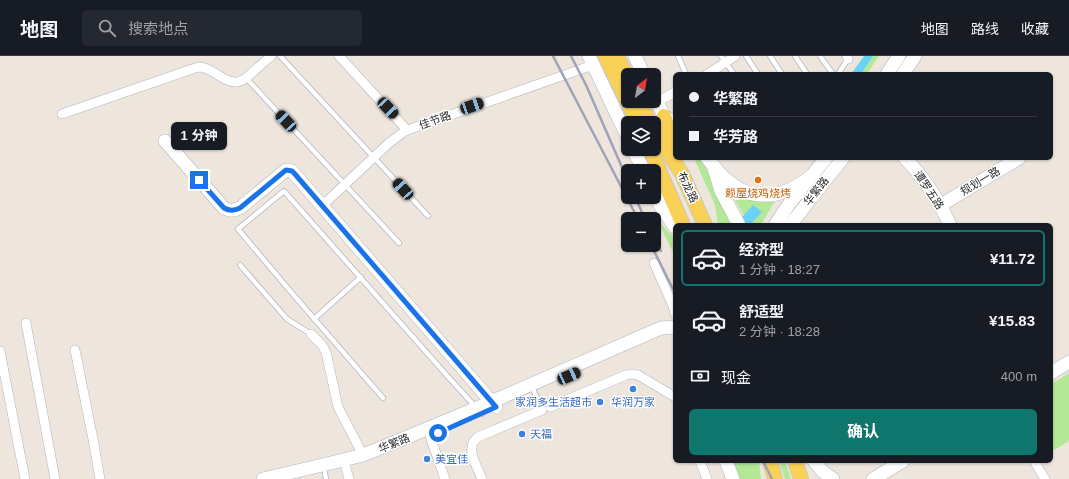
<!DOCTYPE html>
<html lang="zh">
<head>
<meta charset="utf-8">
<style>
  body { margin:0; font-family:Helvetica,"Noto Sans SC",sans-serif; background:#242831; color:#f1f3f6; height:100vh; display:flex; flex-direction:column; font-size:15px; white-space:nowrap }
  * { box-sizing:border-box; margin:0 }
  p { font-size:13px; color:#9ea1a6 }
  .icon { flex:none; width:22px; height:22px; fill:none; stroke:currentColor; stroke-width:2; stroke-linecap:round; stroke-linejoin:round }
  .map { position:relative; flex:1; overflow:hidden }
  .drawer { position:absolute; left:673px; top:167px; width:380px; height:240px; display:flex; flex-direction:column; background:#171b24; border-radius:6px; box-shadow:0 1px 3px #0004 }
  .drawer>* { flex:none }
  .banner { position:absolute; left:673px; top:16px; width:380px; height:88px; border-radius:6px; box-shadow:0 1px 3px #0004; display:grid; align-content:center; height:88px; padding:0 16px; background:#171b24 }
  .needle { width:26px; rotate:31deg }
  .fabs { position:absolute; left:621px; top:12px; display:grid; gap:8px }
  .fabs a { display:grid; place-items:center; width:40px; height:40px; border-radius:6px; background:#171b24; box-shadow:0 1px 3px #0004; font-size:20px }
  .end { position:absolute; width:18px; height:18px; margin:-9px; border:5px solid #1a73e8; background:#fff; box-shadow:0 0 0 2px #fff }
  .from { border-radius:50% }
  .bubble { position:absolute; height:28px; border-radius:6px; background:#171b24; box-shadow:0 1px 3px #0004; font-size:13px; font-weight:700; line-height:28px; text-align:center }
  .car { position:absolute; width:12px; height:24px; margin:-12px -6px; border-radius:5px; box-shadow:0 0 3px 1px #0007; background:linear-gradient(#222 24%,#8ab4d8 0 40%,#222 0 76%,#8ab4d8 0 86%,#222 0) }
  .banner b { display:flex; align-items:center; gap:14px; height:38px; font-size:15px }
  .banner b+b { border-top:1px solid #363941 }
  .banner i { width:10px; height:10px; background:#f1f3f6 }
  ul { padding:7px 0 0; list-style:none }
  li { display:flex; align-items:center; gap:12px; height:56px; margin:0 8px 6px; padding:0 8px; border:2px solid transparent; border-radius:6px }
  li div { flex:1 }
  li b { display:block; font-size:15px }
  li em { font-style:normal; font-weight:700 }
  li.on { border-color:#0f766e }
  li>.icon { width:36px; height:36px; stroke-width:1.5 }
  .pay { display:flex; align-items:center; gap:10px; height:44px; padding:0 16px; font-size:15px }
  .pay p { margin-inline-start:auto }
  .primary-button { display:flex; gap:8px; margin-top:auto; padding:8px 16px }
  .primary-button a { flex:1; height:46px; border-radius:6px; background:#0f766e; color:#fff; font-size:16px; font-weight:700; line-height:46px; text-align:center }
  header { display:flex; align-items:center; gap:24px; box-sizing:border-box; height:56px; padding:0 20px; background:#171b24; border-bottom:1px solid #363941 }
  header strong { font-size:19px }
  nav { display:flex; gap:22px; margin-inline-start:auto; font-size:14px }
  .search { width:280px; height:36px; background:#242831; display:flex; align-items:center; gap:10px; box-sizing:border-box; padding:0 14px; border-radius:6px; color:#9ea1a6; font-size:15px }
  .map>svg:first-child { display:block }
  .green { fill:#b3e896 }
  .water { fill:#6ad2f6 }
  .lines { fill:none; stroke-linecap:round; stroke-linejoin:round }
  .lane-casing { stroke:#b1b4c0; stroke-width:6 }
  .street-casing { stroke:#b1b4c0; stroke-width:10 }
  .secondary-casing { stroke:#b1b4c0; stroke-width:14 }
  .primary-casing { stroke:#c8c8c8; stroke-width:16 }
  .lane { stroke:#fff; stroke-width:4.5 }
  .street { stroke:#fff; stroke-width:9 }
  .secondary { stroke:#fff; stroke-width:13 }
  .primary { stroke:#f9d157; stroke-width:14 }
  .rail { stroke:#9fa3b7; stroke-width:2.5 }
  .route { stroke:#1a73e8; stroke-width:5 }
  .food-dot { fill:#e8710a; stroke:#fff; stroke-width:1.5 }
  .shop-dot { fill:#3f7fe0; stroke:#fff; stroke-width:1.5 }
  .labels { text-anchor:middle; stroke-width:3; stroke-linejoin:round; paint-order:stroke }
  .street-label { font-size:11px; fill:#2b2b2b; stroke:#fff }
  .food-label { font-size:11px; fill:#c56008; stroke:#fff }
  .shop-label { font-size:11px; fill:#366cbe; stroke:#fff; text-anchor:start }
</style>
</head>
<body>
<header>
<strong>地图</strong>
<div class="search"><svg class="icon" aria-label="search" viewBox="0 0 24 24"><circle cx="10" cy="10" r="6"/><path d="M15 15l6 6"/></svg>搜索地点</div>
<nav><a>地图</a><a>路线</a><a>收藏</a></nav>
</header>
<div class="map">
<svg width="1069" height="423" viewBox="0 0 1069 423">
  <rect width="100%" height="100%" fill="#eee6dd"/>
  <g class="green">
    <polygon points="873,0 879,0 867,18 861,18"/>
    <polygon points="694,102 701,102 734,169 718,169 715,149"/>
    <polygon points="732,132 776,143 761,169 749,169 730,135"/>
    <polygon points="656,162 675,183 675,200"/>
    <polygon points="1069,317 1069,385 1051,396 1051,328"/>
    <polygon points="730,405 759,405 761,423 736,423"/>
    <polygon points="779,405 785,405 791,423 785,423"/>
  </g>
  <g class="water">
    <polygon points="864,0 873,0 861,18 851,18"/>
    <polygon points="753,149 762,156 750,169 735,169"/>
  </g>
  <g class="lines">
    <defs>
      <g id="lane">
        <polyline points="280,0 428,160"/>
        <polyline points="678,0 686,18"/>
        <polyline points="721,0 734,18"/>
        <polyline points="746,0 758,18"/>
        <polyline points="770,0 782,18"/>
        <polyline points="795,0 807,18"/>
        <polyline points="820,0 833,18"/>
        <polyline points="838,18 848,3"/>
        <polyline points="247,23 399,187"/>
        <polyline points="240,209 287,263 311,278"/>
        <polyline points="314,263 361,221"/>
        <polyline points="452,325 482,358"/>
        <polyline points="534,335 542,354"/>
        <polyline points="383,342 291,236 238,173 284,135 450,323"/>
        <polyline points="325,417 326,423"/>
      </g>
      <g id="street">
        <polyline points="339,0 407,74"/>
        <polyline points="847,0 848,3"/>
        <polyline points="707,18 717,12 735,0"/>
        <polyline points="657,46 675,36"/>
        <path d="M62,58L198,11C207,11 211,15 218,19C235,30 241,28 254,15C260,10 265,5 271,0"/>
        <polyline points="323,149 389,87 405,75 593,9"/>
        <polyline points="654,207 673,250 675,258"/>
        <polyline points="26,267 55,423"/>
        <polyline points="311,278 322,289 326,296 338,351 363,399"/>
        <polyline points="75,294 93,383 100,423"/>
        <polyline points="0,295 25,423"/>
        <polyline points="550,351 626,319 632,318 638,319 675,341"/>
        <polyline points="430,380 445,423"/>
        <polyline points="700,405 707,423"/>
        <polyline points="1034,405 1045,423"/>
        <polyline points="346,412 349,423"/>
        <path d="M482,423C477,410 464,391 478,381L542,354"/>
      </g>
      <g id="secondary">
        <polyline points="589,0 628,82"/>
        <polyline points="635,0 644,19"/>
        <polyline points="887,18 899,0"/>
        <polyline points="903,18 915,0"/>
        <polyline points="654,39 664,60 675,68"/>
        <path d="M165,85L224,152C229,155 234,155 240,152L286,114L292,115L496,351"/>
        <polyline points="633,93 644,115"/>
        <path d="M707,102C714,110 720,119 728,125C755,148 786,141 811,120"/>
        <path d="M905,102C924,122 939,144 950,169"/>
        <polyline points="714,112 721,135 739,169"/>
        <polyline points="654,136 661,151 675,171"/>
        <polyline points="941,149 1019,102"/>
        <polyline points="775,169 789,148 826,102"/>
        <polyline points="790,169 843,102"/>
        <polyline points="1051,317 1069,306"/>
        <polyline points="726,405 733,423"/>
        <polyline points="814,405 822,415 833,423"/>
        <polyline points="263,423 331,407 363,399 383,391 477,352 661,272 675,271"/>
        <polyline points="873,423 903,405"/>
      </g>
      <g id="primary">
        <polyline points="605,0 638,67"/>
        <polyline points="617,0 628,22"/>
        <polyline points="639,45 650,67"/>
        <polyline points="664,60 675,95"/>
        <polyline points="654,75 682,118 705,169"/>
        <polyline points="650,93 683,169"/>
        <polyline points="770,405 775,423"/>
        <polyline points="795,405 801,423"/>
      </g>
    </defs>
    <use href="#lane" class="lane-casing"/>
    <use href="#street" class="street-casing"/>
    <use href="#secondary" class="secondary-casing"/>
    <use href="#primary" class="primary-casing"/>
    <use href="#lane" class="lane"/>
    <use href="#street" class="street"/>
    <use href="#secondary" class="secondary"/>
    <use href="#primary" class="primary"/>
    <g class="rail">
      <polyline points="553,0 638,163"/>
      <polyline points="571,0 586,29 628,125"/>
      <polyline points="635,141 645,163"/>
      <polyline points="654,181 661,195"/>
      <polyline points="651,189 675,237"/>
      <polyline points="763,405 772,423"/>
    </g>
  </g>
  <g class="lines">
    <path class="route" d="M199,124L224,152C229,155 234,155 240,152L286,114L292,115L294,117L496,351L438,377"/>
  </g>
  <circle class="food-dot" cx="758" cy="124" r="4"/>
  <g class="shop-dot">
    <circle cx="633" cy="333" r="4"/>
    <circle cx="600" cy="346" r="4"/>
    <circle cx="522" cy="378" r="4"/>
    <circle cx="427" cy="403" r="4"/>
  </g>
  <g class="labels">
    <g class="street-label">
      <text transform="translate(435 64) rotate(-20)" y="4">佳节路</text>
      <text transform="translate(980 125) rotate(-31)" y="4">规划一路</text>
      <text transform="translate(688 131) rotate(64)" y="4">布龙路</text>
      <text transform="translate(929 134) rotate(56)" y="4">谭罗五路</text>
      <text transform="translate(816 135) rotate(-52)" y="4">华繁路</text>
      <text transform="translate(394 387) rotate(-22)" y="4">华繁路</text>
    </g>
    <g class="food-label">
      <text x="758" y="141">赖屋烧鸡烧烤</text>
    </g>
    <g class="shop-label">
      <text x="592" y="350" text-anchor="end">家润多生活超市</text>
      <text x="633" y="350" text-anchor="middle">华润万家</text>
      <text x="530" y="382">天福</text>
      <text x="435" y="407">美宜佳</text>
    </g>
  </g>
</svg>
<div class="fabs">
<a><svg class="needle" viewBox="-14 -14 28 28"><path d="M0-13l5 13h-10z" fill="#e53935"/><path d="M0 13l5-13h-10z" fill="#9ea1a6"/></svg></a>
<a><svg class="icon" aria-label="layers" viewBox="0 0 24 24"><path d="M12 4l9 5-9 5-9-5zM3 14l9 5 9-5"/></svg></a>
<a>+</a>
<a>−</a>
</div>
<i class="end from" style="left:438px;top:377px"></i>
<i class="end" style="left:199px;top:124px"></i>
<div class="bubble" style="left:171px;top:66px;width:56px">1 分钟</div>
<i class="car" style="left:472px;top:50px;rotate:71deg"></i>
<i class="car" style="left:388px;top:52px;rotate:137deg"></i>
<i class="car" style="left:286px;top:65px;rotate:317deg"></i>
<i class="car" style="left:403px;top:133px;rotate:318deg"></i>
<i class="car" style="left:569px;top:320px;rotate:66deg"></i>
<div class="banner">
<b><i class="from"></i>华繁路</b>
<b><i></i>华芳路</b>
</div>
<section class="drawer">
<ul>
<li class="on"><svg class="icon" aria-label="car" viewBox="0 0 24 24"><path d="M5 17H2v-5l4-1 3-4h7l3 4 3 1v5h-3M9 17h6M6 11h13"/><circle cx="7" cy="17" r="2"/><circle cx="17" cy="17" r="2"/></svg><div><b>经济型</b><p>1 分钟 · 18:27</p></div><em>¥11.72</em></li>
<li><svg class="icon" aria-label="car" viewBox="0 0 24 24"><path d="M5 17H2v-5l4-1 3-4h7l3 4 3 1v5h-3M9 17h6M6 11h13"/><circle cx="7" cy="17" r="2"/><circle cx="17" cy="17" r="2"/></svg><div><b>舒适型</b><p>2 分钟 · 18:28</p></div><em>¥15.83</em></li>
</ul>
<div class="pay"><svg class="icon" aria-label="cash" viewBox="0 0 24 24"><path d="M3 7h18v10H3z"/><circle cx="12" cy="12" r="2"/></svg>现金<p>400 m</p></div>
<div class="primary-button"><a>确认</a></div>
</section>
</div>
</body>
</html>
